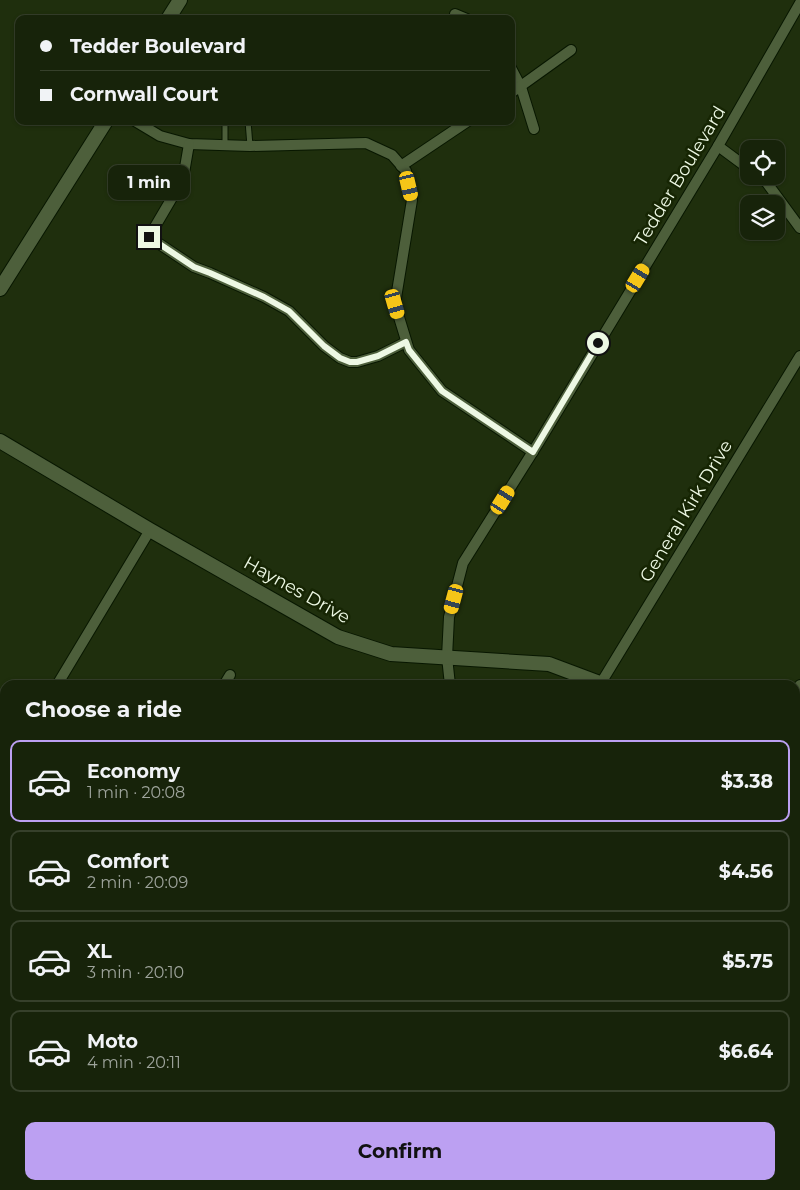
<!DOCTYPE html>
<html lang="en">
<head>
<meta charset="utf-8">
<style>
  body { margin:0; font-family:Montserrat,sans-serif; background:#202b13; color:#f1f3f6; height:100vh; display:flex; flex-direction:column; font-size:19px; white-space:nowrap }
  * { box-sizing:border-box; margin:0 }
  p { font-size:16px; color:#9ea49c }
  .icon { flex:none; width:28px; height:28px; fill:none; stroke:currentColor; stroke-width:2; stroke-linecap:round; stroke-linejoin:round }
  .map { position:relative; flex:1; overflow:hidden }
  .side { position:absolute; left:0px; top:680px; width:800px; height:510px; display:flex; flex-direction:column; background:#17230a; border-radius:15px 15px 0 0; box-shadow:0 1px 4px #0004,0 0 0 1px #36402b }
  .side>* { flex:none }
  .hud { position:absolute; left:15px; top:15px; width:500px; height:110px; border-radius:10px; box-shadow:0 1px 4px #0004,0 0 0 1px #36402b; display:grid; align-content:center; height:110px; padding:0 25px; background:#17230a }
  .buttons { position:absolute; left:740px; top:140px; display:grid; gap:10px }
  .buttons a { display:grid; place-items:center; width:45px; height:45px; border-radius:10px; background:#17230a; box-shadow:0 1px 4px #0004,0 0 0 1px #36402b; font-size:25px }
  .end { position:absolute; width:22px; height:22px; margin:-11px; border:6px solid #edf8e4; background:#111; box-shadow:0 0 0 2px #111 }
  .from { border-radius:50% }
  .bubble { position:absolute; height:35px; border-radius:10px; background:#17230a; box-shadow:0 1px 4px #0004,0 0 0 1px #36402b; font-size:16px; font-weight:700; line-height:35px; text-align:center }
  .car { position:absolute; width:15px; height:30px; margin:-15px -8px; border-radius:6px; box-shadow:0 0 4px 1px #0007; background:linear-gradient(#f5c518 24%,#345 0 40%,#f5c518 0 76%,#345 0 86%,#f5c518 0) }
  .hud b { display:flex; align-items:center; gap:18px; height:48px; font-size:19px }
  .hud b+b { border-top:1px solid #36402b }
  .hud i { width:12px; height:12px; background:#f1f3f6 }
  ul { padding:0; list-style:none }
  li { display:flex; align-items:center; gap:15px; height:82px; margin:0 10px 8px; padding:0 15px; border:2px solid #36402b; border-radius:10px }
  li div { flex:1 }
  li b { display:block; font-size:19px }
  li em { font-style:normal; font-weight:700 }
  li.selected { border-color:#bca0f2 }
  li>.icon { width:45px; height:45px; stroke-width:1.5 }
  h2 { padding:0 25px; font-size:22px; line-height:60px }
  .button { display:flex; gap:10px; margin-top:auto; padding:10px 25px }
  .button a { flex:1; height:58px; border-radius:10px; background:#bca0f2; color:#111; font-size:20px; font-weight:700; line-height:58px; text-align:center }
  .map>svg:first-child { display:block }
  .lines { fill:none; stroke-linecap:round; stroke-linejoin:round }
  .lane-casing { stroke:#081700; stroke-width:7 }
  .street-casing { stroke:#081700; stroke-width:12 }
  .secondary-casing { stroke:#081700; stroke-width:16 }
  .lane { stroke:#4d5f3b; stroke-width:5 }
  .street { stroke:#4d5f3b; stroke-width:10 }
  .secondary { stroke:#4d5f3b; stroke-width:14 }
  .route { stroke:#edf8e4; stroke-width:6 }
  .labels { text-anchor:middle; stroke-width:5; stroke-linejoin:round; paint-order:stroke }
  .street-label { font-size:18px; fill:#edf8e4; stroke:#162503 }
</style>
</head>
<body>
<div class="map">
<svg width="800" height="1190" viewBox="0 0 800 1190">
  <rect width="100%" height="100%" fill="#1f2f0d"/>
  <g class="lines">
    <defs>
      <g id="lane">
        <polyline points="248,121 250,146"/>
        <polyline points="225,145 225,121"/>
      </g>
      <g id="street">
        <polyline points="455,14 467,19"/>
        <polyline points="511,68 521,87 534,129"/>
        <polyline points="511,93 571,50"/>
        <polyline points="135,121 160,136 189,144 250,146 366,143 392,155 406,171 412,200 395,304 409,350 442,391 533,452"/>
        <polyline points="189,144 183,179 149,237 194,267 210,273 264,297 289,311 324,346 340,358 350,362 357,362 378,356 406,342"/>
        <polyline points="718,146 749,169"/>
        <polyline points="401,166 468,121"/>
        <polyline points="759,176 767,183 800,228"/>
        <polyline points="601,683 800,356"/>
        <polyline points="57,685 150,530"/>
        <polyline points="224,685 230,675"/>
        <polyline points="450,685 447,657 449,617 463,563 539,442 718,146 800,3"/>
        <polyline points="795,693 800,685"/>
        <polyline points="0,781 5,772"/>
        <polyline points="0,937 5,940"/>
        <polyline points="795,1024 800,1016"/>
        <polyline points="0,1057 5,1048"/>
        <polyline points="517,1185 525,1190"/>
        <polyline points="84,1190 87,1185"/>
        <polyline points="180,1190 183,1185"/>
        <polyline points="289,1190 292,1185"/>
        <polyline points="491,1190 494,1185"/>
        <polyline points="688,1190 691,1185"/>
      </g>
      <g id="secondary">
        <polyline points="168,19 180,0"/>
        <polyline points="0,289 106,121"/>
        <polyline points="0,441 150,530 338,637 391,654 549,664 605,685"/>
        <polyline points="795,790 800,793"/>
      </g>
    </defs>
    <use href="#lane" class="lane-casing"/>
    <use href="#street" class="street-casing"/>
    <use href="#secondary" class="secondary-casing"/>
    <use href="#lane" class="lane"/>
    <use href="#street" class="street"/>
    <use href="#secondary" class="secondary"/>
  </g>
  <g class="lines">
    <polyline class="route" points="149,237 194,267 210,273 264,297 289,311 324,346 340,358 350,362 357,362 378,356 406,342 409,350 442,391 533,452 598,343"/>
  </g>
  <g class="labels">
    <g class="street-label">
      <text transform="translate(680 176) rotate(-59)" y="6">Tedder Boulevard</text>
      <text transform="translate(686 511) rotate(-59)" y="6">General Kirk Drive</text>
      <text transform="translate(297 590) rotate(29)" y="6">Haynes Drive</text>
    </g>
  </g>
</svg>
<div class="buttons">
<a><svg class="icon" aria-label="locate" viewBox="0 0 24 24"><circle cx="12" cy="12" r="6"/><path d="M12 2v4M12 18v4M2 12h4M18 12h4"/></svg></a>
<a><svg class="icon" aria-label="layers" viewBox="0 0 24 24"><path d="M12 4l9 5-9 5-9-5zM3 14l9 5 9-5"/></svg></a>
</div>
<i class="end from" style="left:598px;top:343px"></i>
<i class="end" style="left:149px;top:237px"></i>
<div class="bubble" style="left:108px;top:165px;width:82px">1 min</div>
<i class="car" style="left:409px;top:186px;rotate:167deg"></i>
<i class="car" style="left:638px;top:278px;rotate:31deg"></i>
<i class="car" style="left:395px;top:304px;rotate:164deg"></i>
<i class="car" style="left:503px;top:500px;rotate:32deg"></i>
<i class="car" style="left:454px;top:599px;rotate:195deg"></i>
<div class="hud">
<b><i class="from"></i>Tedder Boulevard</b>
<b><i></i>Cornwall Court</b>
</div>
<section class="side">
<h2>Choose a ride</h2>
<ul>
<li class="selected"><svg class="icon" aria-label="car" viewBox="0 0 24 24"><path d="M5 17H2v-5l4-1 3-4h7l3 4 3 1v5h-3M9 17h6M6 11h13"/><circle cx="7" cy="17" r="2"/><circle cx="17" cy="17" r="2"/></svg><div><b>Economy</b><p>1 min · 20:08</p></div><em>$3.38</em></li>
<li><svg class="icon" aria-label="car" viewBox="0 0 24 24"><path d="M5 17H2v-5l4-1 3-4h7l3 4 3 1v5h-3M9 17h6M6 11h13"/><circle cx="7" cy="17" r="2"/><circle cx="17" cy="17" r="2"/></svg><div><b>Comfort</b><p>2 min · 20:09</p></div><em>$4.56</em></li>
<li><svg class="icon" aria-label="car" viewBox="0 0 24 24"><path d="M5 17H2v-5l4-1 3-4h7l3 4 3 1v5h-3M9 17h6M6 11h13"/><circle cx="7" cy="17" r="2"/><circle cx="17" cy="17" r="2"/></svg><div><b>XL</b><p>3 min · 20:10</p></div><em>$5.75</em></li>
<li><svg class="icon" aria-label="car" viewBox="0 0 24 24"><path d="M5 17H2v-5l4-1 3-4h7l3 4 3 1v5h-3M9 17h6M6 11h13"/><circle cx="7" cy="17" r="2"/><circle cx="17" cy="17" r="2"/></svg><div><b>Moto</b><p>4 min · 20:11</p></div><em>$6.64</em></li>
</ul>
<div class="button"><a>Confirm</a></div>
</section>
</div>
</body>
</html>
